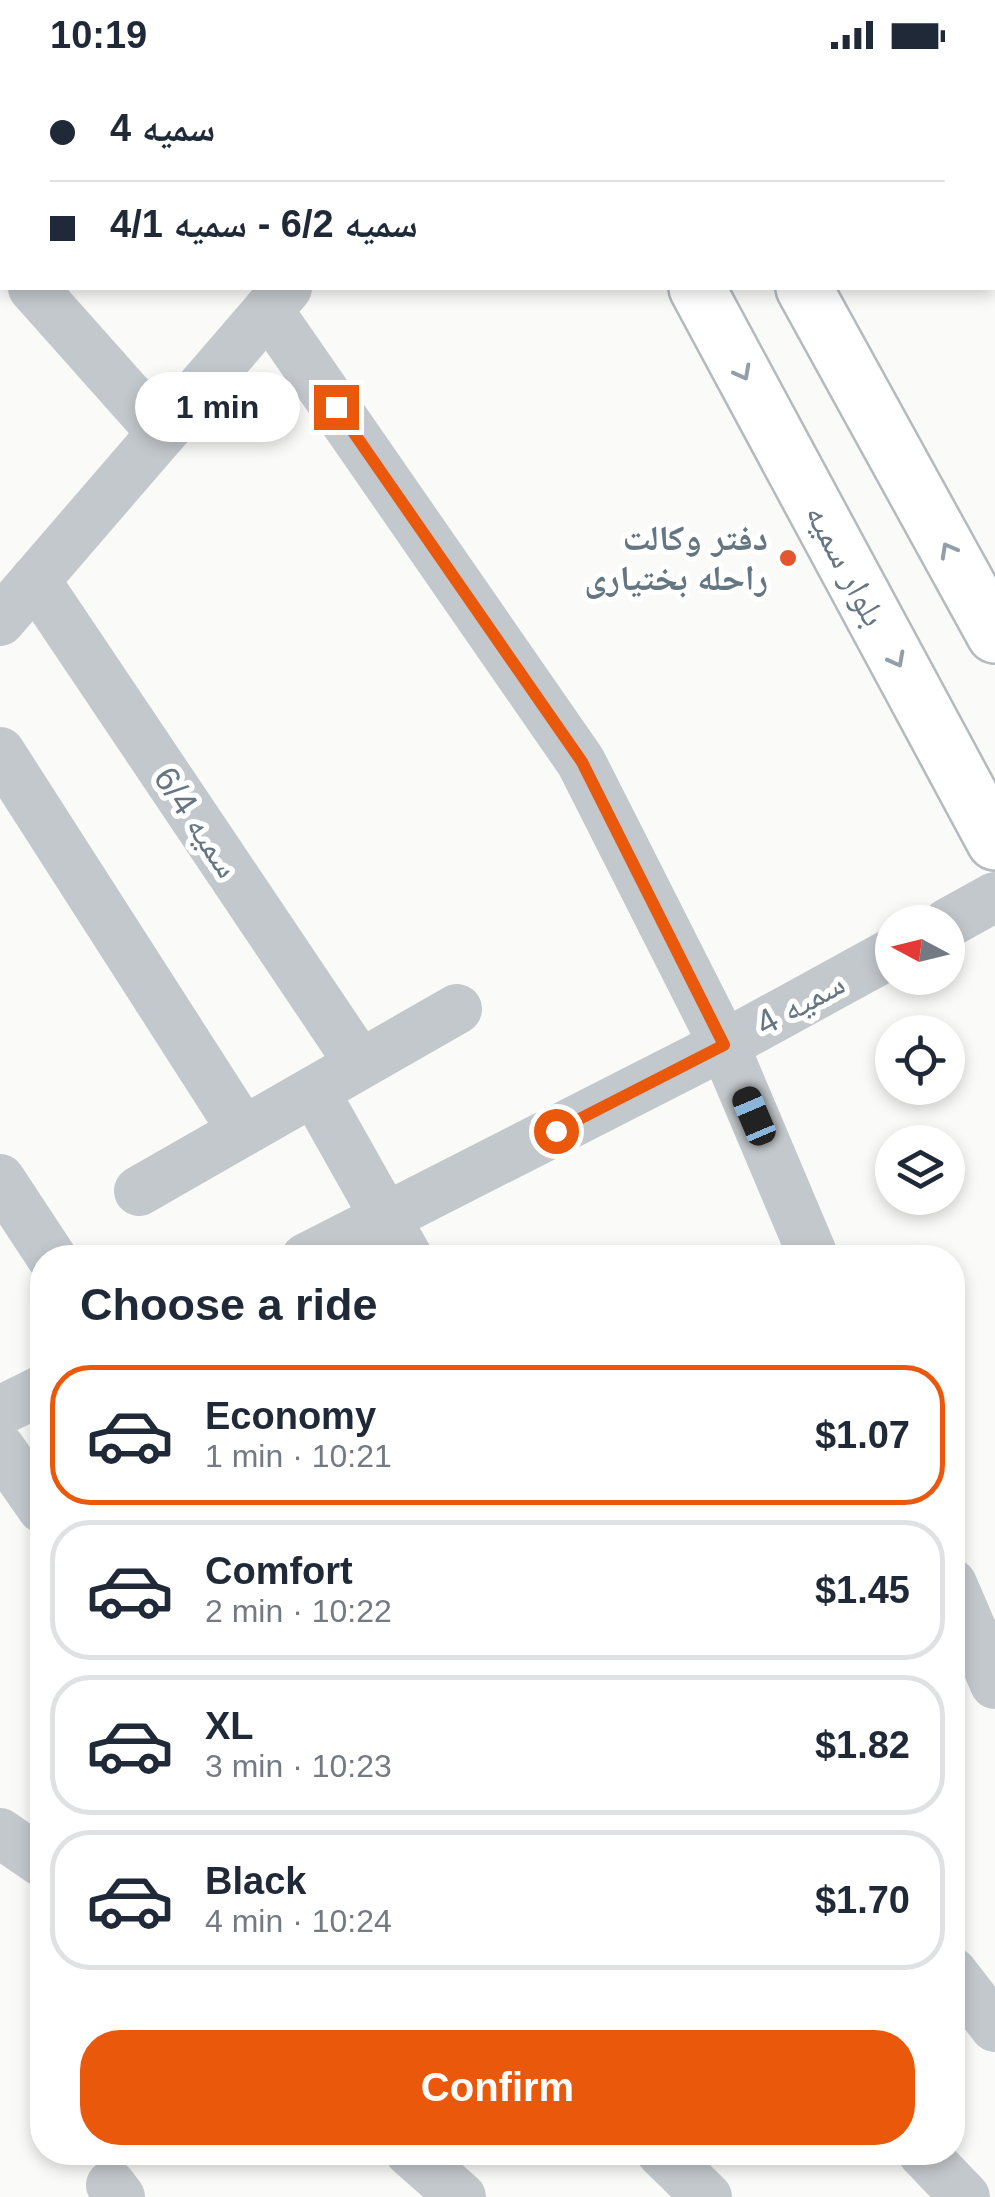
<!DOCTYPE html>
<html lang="en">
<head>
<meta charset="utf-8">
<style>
  body { margin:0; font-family:Arial,"Noto Naskh Arabic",sans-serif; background:#f6f6f7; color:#1f2937; height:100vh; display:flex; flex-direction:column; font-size:38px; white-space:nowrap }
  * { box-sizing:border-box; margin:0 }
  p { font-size:32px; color:#747a83 }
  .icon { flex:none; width:55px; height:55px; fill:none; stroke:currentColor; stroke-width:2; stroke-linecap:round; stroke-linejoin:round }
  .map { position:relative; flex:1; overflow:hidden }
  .drawer { position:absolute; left:30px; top:1175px; width:935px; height:920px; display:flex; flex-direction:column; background:#fff; border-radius:40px; box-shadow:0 5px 15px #0003 }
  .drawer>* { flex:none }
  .hud { position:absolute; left:0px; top:0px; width:995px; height:220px; box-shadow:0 5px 15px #0003; display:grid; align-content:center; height:220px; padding:0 50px; background:#fff }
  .needle { width:65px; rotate:277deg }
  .buttons { position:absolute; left:875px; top:835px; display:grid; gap:20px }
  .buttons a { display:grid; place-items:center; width:90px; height:90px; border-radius:50%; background:#fff; box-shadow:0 5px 15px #0003; font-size:50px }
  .end { position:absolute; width:45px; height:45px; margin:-22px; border:12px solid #ea580c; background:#fff; box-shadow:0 0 0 5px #fff }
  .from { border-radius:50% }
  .bubble { position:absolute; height:70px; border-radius:35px; background:#fff; box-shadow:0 5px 15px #0003; font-size:32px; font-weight:700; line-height:70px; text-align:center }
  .car { position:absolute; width:30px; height:60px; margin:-30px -15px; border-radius:12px; box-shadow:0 0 8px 2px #0007; background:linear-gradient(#222 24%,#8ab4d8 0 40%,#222 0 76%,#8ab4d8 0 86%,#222 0) }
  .hud b { display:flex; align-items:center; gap:35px; height:95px; font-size:38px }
  .hud b+b { border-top:2px solid #e0e1e3 }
  .hud i { width:25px; height:25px; background:#1f2937 }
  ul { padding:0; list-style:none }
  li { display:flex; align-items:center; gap:30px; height:140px; margin:0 20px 15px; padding:0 30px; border:5px solid #e0e1e3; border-radius:40px }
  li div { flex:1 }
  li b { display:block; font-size:38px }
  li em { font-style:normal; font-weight:700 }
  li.on { border-color:#ea580c }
  li>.icon { width:90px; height:90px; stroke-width:1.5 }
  h2 { padding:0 50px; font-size:45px; line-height:120px }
  .primary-button { display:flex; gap:20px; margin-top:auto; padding:20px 50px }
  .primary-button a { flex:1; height:115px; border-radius:40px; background:#ea580c; color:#fff; font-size:40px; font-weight:700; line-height:115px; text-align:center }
  .status { display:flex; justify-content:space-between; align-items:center; height:70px; padding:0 50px; background:#fff; direction:ltr }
  .status svg { height:28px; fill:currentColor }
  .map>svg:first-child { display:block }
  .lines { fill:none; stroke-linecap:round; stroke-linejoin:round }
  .major-casing { stroke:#b5babe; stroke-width:60 }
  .minor { stroke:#c3c8cc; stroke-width:50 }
  .major { stroke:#fff; stroke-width:55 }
  .oneway { stroke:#939fa8 }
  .route { stroke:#ea580c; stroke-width:12 }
  .poi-dot { fill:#e4572e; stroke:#fff; stroke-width:4 }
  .labels { text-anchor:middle; stroke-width:10; stroke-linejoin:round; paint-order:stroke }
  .poi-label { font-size:35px; font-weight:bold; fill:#657683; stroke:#fff; text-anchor:end }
  .street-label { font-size:35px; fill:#657683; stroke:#fff }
</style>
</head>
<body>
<div class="status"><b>10:19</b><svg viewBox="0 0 49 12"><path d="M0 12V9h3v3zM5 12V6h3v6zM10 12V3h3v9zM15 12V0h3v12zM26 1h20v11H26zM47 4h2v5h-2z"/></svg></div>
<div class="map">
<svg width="995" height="2127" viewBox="0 0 995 2127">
  <rect width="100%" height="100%" fill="#fafaf8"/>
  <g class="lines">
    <defs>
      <g id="major">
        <polyline points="580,0 581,2"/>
        <polyline points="684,0 685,2"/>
        <polyline points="697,218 995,772"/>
        <polyline points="804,218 995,565"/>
      </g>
    </defs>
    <use href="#major" class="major-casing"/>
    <g class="minor">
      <polyline points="363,0 365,2"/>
      <polyline points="471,2 474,0"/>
      <polyline points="0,4 2,7"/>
      <polyline points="0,181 2,184"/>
      <polyline points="33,218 162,363"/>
      <polyline points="268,240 581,692 724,975 814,1188"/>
      <polyline points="35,510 360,994"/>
      <polyline points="0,551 287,218"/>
      <polyline points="0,682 243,1061"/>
      <polyline points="948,853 995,827"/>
      <polyline points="314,1021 408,1188"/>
      <polyline points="0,1109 52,1188"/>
      <polyline points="139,1121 457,939"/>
      <polyline points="306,1188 724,975 892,883"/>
      <polyline points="0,1341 42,1320"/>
      <polyline points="0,1378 42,1438"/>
      <polyline points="952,1514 995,1614"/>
      <polyline points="0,1763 42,1792"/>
      <polyline points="952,1902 995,1957"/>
      <polyline points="410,2082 461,2127"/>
      <polyline points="661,2082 707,2127"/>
      <polyline points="922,2082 965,2127"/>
      <polyline points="111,2115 120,2127"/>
    </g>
    <use href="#major" class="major"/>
  </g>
  <defs><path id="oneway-chevron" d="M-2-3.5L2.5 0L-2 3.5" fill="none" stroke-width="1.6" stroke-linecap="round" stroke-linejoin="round" transform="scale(2.5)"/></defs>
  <g class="oneway">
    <use href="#oneway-chevron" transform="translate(743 303) rotate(62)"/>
    <use href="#oneway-chevron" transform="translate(948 480) rotate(-119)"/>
    <use href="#oneway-chevron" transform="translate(897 590) rotate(62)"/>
  </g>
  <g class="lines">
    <polyline class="route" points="336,337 582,692 724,975 556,1061"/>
  </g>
  <circle class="poi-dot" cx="788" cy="488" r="10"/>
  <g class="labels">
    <g class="poi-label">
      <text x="768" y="480">دفتر وکالت<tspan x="768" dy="40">راحله بختیاری</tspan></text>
    </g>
    <g class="street-label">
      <text transform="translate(846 495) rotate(62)" y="12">بلوار سمیه</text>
      <text transform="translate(197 752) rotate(56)" y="12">سمیه 6/4</text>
      <text transform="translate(800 933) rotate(-29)" y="12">سمیه 4</text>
    </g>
  </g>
</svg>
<div class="buttons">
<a><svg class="needle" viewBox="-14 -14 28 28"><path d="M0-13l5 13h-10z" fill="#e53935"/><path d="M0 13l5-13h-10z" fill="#747a83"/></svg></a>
<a><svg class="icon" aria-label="locate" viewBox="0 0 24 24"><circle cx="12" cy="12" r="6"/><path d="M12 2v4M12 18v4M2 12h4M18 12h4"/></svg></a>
<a><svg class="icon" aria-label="layers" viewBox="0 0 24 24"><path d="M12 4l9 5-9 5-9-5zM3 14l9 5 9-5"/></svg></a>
</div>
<i class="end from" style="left:556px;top:1061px"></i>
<i class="end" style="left:336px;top:337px"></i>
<div class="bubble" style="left:135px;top:302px;width:165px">1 min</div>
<i class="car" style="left:754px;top:1046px;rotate:337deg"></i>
<div class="hud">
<b><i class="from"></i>سمیه 4</b>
<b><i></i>سمیه 6/2 - سمیه 4/1</b>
</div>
<section class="drawer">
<h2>Choose a ride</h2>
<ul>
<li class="on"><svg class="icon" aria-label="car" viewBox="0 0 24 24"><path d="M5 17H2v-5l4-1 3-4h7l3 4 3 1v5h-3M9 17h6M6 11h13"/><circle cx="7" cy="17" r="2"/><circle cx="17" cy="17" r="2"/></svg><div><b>Economy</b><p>1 min · 10:21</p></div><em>$1.07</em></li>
<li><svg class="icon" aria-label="car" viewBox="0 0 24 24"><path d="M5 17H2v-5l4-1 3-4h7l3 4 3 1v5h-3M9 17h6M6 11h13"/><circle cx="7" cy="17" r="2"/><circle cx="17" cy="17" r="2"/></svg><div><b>Comfort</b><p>2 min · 10:22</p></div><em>$1.45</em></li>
<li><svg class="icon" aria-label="car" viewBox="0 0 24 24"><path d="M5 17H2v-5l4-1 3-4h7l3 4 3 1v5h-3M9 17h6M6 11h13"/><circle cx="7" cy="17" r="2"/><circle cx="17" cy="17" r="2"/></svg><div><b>XL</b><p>3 min · 10:23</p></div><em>$1.82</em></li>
<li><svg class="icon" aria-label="car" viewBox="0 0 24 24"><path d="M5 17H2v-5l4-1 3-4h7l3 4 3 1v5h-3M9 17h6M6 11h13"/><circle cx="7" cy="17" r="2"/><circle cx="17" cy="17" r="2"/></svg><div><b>Black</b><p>4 min · 10:24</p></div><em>$1.70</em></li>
</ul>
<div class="primary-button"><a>Confirm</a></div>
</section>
</div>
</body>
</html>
